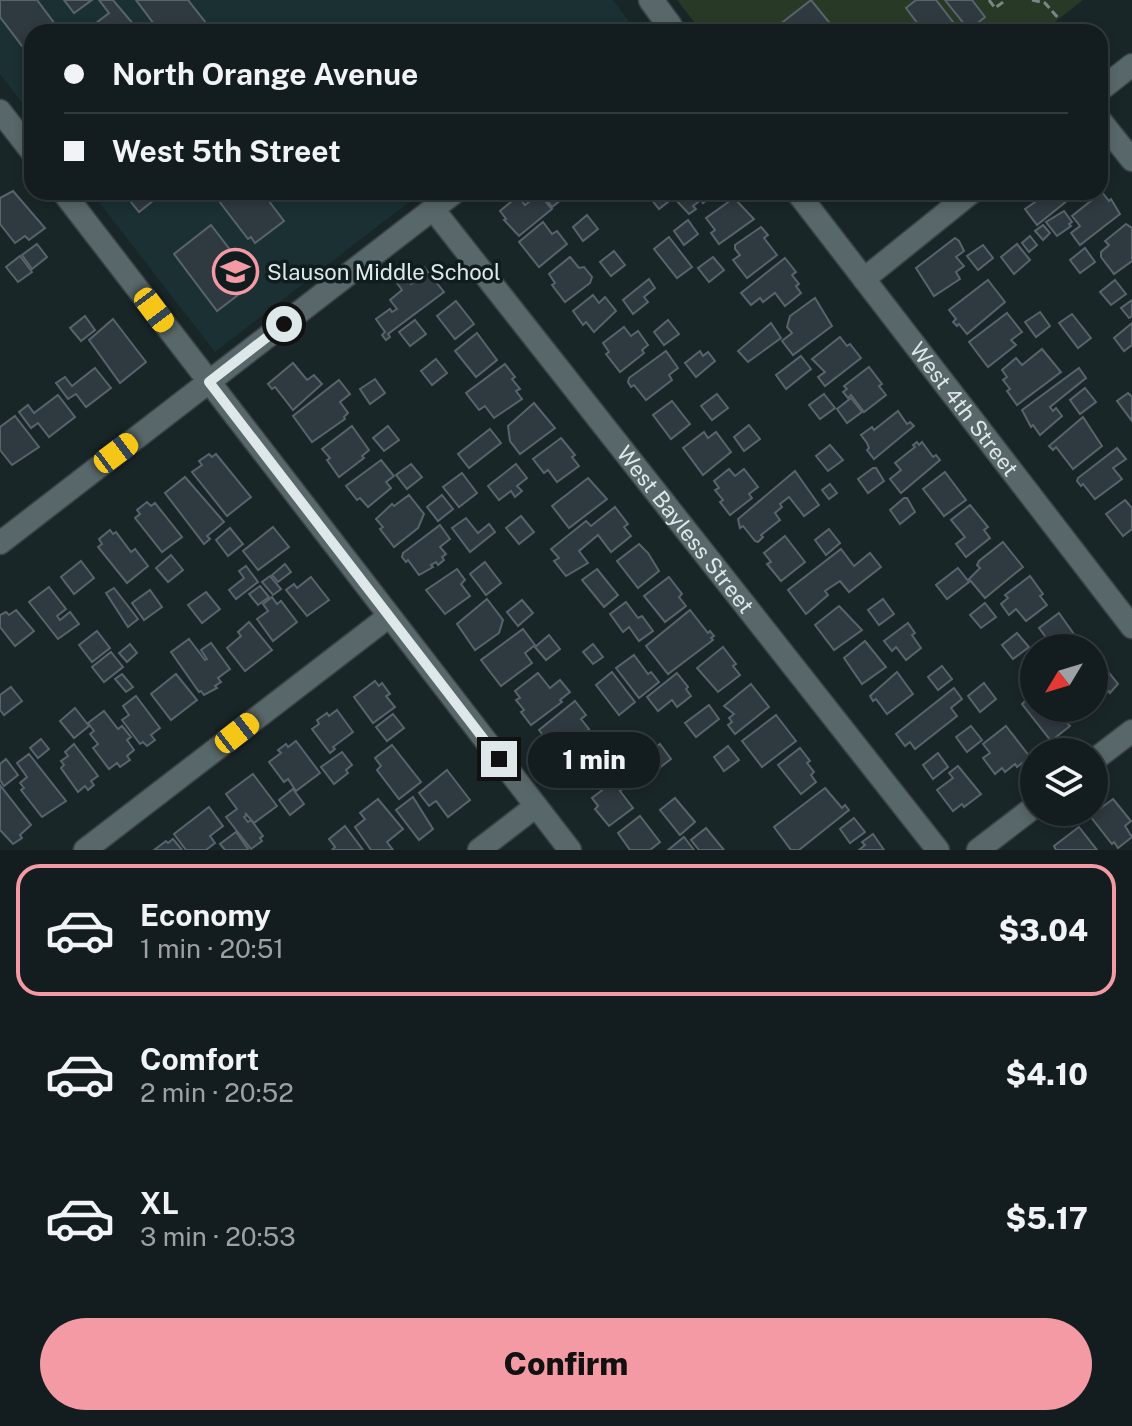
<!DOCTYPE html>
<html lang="en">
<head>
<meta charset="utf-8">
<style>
  body { margin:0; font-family:"Public Sans",sans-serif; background:#1c2527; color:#f1f3f6; height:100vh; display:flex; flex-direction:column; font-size:30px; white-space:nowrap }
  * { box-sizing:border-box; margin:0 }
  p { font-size:26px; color:#9da1a4 }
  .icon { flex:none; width:44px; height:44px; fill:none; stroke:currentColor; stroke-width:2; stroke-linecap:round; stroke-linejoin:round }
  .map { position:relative; height:850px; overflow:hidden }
  .details { display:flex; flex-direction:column; background:#131c1e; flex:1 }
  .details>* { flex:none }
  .guide { position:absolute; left:24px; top:24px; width:1084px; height:176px; border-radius:24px; box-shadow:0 4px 12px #0003,0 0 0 2px #323a3c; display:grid; align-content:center; height:176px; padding:0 40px; background:#131c1e }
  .needle { width:52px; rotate:232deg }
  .fabs { position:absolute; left:1020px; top:634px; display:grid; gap:16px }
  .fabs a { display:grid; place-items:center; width:88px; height:88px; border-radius:50%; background:#131c1e; box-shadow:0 4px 12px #0003,0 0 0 2px #323a3c; font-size:40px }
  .end { position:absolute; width:36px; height:36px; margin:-18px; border:10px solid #dfe8e9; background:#111; box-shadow:0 0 0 4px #111 }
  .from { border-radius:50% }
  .bubble { position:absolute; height:56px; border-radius:28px; background:#131c1e; box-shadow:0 4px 12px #0003,0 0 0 2px #323a3c; font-size:26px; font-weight:800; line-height:56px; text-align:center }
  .car { position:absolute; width:24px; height:48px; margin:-24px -12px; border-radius:10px; box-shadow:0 0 6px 2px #0007; background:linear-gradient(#f5c518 24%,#345 0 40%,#f5c518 0 76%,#345 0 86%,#f5c518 0) }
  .guide b { display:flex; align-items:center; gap:28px; height:76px; font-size:30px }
  .guide b+b { border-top:2px solid #323a3c }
  .guide i { width:20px; height:20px; background:#f1f3f6 }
  ul { padding:14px 0 0; list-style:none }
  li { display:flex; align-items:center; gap:24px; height:132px; margin:0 16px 12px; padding:0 24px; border:4px solid transparent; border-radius:24px }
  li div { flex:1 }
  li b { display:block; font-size:30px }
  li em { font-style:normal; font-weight:800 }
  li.active { border-color:#f49aa4 }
  li>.icon { width:72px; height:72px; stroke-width:1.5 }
  .button { display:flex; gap:16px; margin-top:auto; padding:16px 40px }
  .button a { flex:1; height:92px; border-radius:48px; background:#f49aa4; color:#111; font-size:32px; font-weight:800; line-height:92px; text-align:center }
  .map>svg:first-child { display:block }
  .built { fill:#1a3033 }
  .green { fill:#283925 }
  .building { fill:#2f3940; stroke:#59636b; stroke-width:2 }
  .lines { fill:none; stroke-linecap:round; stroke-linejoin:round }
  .minor-casing { stroke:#394345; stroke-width:25 }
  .tertiary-casing { stroke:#394345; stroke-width:27 }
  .path { stroke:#7b8688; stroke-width:3; stroke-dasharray:8 4; stroke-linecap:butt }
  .minor { stroke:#586769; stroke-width:22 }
  .tertiary { stroke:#586769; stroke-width:24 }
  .route { stroke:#dfe8e9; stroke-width:10 }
  .labels { text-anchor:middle; stroke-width:7; stroke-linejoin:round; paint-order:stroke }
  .poi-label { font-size:22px; fill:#dfe8e9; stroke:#101d1f; text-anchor:start }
  .street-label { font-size:22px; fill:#dfe8e9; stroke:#101d1f }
</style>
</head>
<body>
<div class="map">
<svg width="1132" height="850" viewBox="0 0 1132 850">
  <rect width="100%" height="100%" fill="#192628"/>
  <g class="built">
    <polygon points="0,0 613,0 634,28 629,32 32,32 32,116 0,74"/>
    <polygon points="91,192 422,192 215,352"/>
  </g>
  <polygon class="green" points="677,0 1083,0 1042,32 702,32"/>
  <g class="building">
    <polygon points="0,0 37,0 61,32 32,32 32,59 0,17"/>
    <polygon points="64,0 92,0 74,13"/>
    <polygon points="99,0 113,0 140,32 89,32 87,30 109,13"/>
    <polygon points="136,0 188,0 213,32 160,32"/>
    <polygon points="811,0 837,32 770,32"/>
    <polygon points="916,0 936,0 953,22 939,32 924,32 906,8"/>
    <polygon points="945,0 972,0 985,17 969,30"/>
    <polygon points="13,191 45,228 29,240 25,236 15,243 0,224 0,198"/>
    <polygon points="123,192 164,192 139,212"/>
    <polygon points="212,192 262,192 284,221 255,243 251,237 248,239"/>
    <polygon points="541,192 563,192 566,196 552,207"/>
    <polygon points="652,192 668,192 673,198 659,209 648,195"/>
    <polygon points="681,192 717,192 703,203 701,200 693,206 696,209 689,214 674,198"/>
    <polygon points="1032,192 1078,192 1037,225 1025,209 1038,200"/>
    <polygon points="1102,192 1109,201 1111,199 1120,214 1080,245 1071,233 1080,226 1072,216"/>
    <polygon points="539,194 552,209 519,236 504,220 506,219 500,211 518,196 525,205"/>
    <polygon points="734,198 754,219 719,244 711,233 715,230 706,218"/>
    <polygon points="1064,211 1072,222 1069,224 1071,226 1057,236 1046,222"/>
    <polygon points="587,215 598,229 583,241 573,227"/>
    <polygon points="688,220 698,234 684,245 674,231"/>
    <polygon points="543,222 552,234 557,231 567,244 539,267 519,242"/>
    <polygon points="1126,224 1132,228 1132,261 1114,274 1101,257 1101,252 1109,245 1105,241"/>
    <polygon points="211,225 255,282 217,311 174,254"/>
    <polygon points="1043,225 1050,233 1043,240 1035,231"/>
    <polygon points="761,227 768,235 764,238 777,255 747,278 733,260 740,255 735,249 735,245"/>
    <polygon points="1030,236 1037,245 1029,252 1022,243"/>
    <polygon points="669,237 692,267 677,278 654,249"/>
    <polygon points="955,238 959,241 964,251 956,257 964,266 956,272 960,279 934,296 916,268"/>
    <polygon points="37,244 47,257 32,269 22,255"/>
    <polygon points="1017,244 1030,260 1014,274 1001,257"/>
    <polygon points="983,245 993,258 978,270 967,256"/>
    <polygon points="1085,248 1095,262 1080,273 1070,260"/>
    <polygon points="614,251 625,265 611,276 600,262"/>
    <polygon points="20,256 32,272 18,282 6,267"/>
    <polygon points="570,257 579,268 584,267 592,277 590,283 565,302 552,285 555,283 549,274"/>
    <polygon points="713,257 724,270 709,282 698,268"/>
    <polygon points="785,258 796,272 792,275 799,284 796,286 801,293 785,306 775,293 763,302 760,298 751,305 741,293"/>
    <polygon points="424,267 444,292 388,334 390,337 386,340 382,335 385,332 376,319 390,309 392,312 397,309 390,300 402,290 397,283 406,276 411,284 418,278 416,275"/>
    <polygon points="649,279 655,288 644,297 648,302 633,314 623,300"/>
    <polygon points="988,280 1005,302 967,334 959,324 957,326 953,322 956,319 949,310"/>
    <polygon points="1115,280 1126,294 1111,305 1100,292"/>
    <polygon points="593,295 599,303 605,297 616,311 594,332 586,322 583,325 573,311"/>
    <polygon points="815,298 832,326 793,355 782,341 792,333 787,327 790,316"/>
    <polygon points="1132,300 1132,316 1129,318 1121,308"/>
    <polygon points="456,301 474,324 455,339 437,316"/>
    <polygon points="1040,312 1050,326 1036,337 1025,322"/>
    <polygon points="1007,313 1022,332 1011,340 1016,345 988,367 969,342"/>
    <polygon points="1072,314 1091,338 1078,348 1059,323"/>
    <polygon points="85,316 95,330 81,341 70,328"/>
    <polygon points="113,319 146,362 120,383 89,340"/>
    <polygon points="415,320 426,334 410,346 399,332"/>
    <polygon points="668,320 679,334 664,345 654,332"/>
    <polygon points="771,323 781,338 748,362 738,351"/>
    <polygon points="1132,323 1132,345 1124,351 1114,338"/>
    <polygon points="624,327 631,336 638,331 648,345 642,350 644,353 620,372 606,354 609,352 603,343"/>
    <polygon points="477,333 497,360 476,377 455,351"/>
    <polygon points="840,337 847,346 850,344 861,358 825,386 818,377 825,372 812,359"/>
    <polygon points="1042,349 1061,372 1017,405 1007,391 1010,389 1003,380 1007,377 1002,370 1016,358 1022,365"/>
    <polygon points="666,351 678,368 669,375 672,380 646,400 634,385 631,387 628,382 629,378"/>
    <polygon points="700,351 703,356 708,352 715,361 696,377 685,363"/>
    <polygon points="801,356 811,369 786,389 776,375"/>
    <polygon points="436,359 447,373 432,385 421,371"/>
    <polygon points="293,363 307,380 314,375 322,384 293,410 275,387 272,389 268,384"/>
    <polygon points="505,364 515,377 512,379 520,389 516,391 522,399 494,418 485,406 479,410 466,393"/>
    <polygon points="869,367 882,384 879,386 886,395 864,412 851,395 848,398 843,392 847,389 844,386"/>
    <polygon points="95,368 111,388 86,407 76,394 68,399 56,383 65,377 72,386"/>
    <polygon points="1079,368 1086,378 1050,407 1053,411 1056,408 1062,416 1040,435 1033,425 1031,427 1022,410"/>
    <polygon points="375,379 385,393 370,404 360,389"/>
    <polygon points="339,380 350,394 340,402 348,413 344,417 345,419 312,442 293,416"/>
    <polygon points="1085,388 1096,402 1080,414 1070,400"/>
    <polygon points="1128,393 1132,397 1132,421 1117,401"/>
    <polygon points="717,394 728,408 712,420 701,406"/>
    <polygon points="824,394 835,408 820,419 809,405"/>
    <polygon points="58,395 75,417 49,437 38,423 31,428 19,412 28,405 34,413"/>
    <polygon points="851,398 862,412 847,423 837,409"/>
    <polygon points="672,401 690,424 671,439 653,415"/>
    <polygon points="534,403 555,428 520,454 510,441 508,426"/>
    <polygon points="898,411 907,424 910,422 914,426 874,459 867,450 869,448 867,443 861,435 872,427 874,430"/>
    <polygon points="15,416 39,447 12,465 0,450 0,427"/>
    <polygon points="1083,417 1102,446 1073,469 1056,447 1053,450 1049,446"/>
    <polygon points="749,425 760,439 744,451 734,437"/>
    <polygon points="352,426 369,450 362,456 364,458 339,477 327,460 330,458 322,449"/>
    <polygon points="388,426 399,440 384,451 373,438"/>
    <polygon points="490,429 501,443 469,468 458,454"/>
    <polygon points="704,432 708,438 716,432 731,452 703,475 683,448"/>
    <polygon points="561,438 575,455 572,457 579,466 557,482 548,470 544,473 533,459"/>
    <polygon points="917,442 919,445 922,442 933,457 936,455 940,460 901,493 890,479 901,470 895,463 915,447 913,445"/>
    <polygon points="830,445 843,460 828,471 816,456"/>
    <polygon points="1117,448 1126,459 1113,468 1122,479 1095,499 1083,484 1081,486 1077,481 1078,478"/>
    <polygon points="209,454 212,457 216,454 251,497 227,516 192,472 202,465 199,461"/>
    <polygon points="381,460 394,476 386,482 391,488 368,507 360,498 357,500 346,486"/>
    <polygon points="411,464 422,477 407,489 396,475"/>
    <polygon points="516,464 527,478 517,486 522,491 515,497 511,491 499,500 488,486"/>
    <polygon points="873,468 876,468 884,481 868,493 858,479"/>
    <polygon points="729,469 735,476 744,469 758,487 749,494 752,498 730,515 720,502 723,500 715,490 719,488 714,481"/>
    <polygon points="795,471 819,505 804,516 789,497 780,504 782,507 775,513 780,520 761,535 763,537 758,542 755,541 743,526 740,528 738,519"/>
    <polygon points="945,472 966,500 944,516 923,489"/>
    <polygon points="462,473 477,493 459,507 443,487"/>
    <polygon points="185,477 224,522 207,536 210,539 204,544 165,493"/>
    <polygon points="588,478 607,499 569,528 552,506"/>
    <polygon points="830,484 837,493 829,499 822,490"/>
    <polygon points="409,495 424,514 418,528 394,547 380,529 383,527 376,519 392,504 394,506"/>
    <polygon points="442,495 453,509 438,521 427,507"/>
    <polygon points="904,498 907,498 915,512 900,524 890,510"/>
    <polygon points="1125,500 1132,508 1132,529 1123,536 1106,514"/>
    <polygon points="147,502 151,506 155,503 182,537 162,552 135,518 140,514 137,510"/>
    <polygon points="970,505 988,527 984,530 990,538 966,557 956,544 965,537 951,520"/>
    <polygon points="615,507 628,524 624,527 631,536 611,552 598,535 579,551 588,563 566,576 554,561 559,558 551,549 586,521 591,526"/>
    <polygon points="521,516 534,532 519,544 506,528"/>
    <polygon points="466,518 478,533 489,524 495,532 470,552 452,528"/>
    <polygon points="440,525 450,539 440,547 446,554 442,557 444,560 438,565 436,562 431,565 433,567 419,575 408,560 406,562 402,557 403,553"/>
    <polygon points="273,527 289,547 258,570 243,551"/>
    <polygon points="230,528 243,544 228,556 216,540"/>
    <polygon points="829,529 840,543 826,555 815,540"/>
    <polygon points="110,530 113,534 116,532 131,552 135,549 148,566 127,583 98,547 102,544 99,539"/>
    <polygon points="785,536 805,562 781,581 767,564 771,562 764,553"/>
    <polygon points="1003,542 1023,567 985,598 969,579 980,568 977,565 979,561"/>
    <polygon points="639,544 648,553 659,571 638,588 617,561"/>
    <polygon points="841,549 854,566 870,553 881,567 849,592 840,581 825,591 828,595 806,614 788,590"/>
    <polygon points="171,555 183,570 168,582 156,568"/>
    <polygon points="81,561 94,578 74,594 61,577"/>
    <polygon points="485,562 501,583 486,595 470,574"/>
    <polygon points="285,564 291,572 278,582 272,575"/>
    <polygon points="246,566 258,582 236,599 229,590 244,578 239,571"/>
    <polygon points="958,568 969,582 947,599 936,585"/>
    <polygon points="457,569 465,580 461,584 470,596 445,614 426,590"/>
    <polygon points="597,569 618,595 604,607 582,580"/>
    <polygon points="270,576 281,589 273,595 262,582"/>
    <polygon points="1030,576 1043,594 1040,596 1047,605 1026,621 1016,609 1009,615 1001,604 1008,598 1005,595"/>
    <polygon points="311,577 329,600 307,616 286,590 294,584 297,588"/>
    <polygon points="669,577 682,594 679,597 686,606 665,622 644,596"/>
    <polygon points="260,586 269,597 258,605 249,594"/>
    <polygon points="49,587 66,609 57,616 60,620 70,612 79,624 58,639 29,602"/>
    <polygon points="114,588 138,619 128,627 106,593"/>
    <polygon points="150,590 162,607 144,620 132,603"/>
    <polygon points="206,592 220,609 202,623 188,605"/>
    <polygon points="272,597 277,604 281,601 297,622 273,641 257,619 268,611 263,604"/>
    <polygon points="487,599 503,620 499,633 475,650 457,624"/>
    <polygon points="883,599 894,614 879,625 868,610"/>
    <polygon points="522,600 533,613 518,626 507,612"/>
    <polygon points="626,602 638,618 642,616 653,631 639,641 629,627 623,632 610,614"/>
    <polygon points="985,603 996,617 981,628 970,615"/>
    <polygon points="839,606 862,630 834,650 815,625"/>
    <polygon points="16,610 34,631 15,646 0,627 0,615 6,612 9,615"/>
    <polygon points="690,610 708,633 710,631 714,636 711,638 713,640 668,674 646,646"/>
    <polygon points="1059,613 1076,637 1062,648 1054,648 1039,628"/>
    <polygon points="249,622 272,650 245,671 227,648 241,636 238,632"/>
    <polygon points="908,623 915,633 912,635 921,648 906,660 896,647 892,651 884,641"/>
    <polygon points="523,629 535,645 525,653 532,663 501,686 481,660"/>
    <polygon points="97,631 110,648 92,662 79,645"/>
    <polygon points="1017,633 1029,647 1013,659 1002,645"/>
    <polygon points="549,635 560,649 546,660 535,647"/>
    <polygon points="189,639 205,660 207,659 201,650 211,643 230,669 218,678 221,682 215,686 217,688 204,695 201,691 199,692 171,652"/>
    <polygon points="865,641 886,667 862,684 844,658"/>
    <polygon points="130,644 137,653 127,662 119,653"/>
    <polygon points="593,644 603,657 593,664 583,652"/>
    <polygon points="723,647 736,664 733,666 740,675 718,692 697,668"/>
    <polygon points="111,652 123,667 104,682 92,667"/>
    <polygon points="1094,654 1118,684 1110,693 1109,691 1094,702"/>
    <polygon points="634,655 648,674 651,672 659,682 639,698 616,668"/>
    <polygon points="942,666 952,679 938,690 928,677"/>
    <polygon points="612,672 635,702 619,715 596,685"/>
    <polygon points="897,672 913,694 887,714 876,699 873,701 870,696"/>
    <polygon points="538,673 550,688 560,680 570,692 560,700 562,702 531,725 521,712 524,710 516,700 520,698 515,691"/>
    <polygon points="677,673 688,687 686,689 691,696 677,707 672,700 658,711 647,697"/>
    <polygon points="122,674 133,687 126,692 115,679"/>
    <polygon points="176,674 197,700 171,720 151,694"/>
    <polygon points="375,681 379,686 382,683 390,694 386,696 395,707 373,723 354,697"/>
    <polygon points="984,683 996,699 980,712 968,696"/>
    <polygon points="751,684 769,707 735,734 728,725 732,722 729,718 734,714 724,706"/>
    <polygon points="11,687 22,701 4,715 0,710 0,695"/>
    <polygon points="954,688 962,699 951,708 957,716 915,749 910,742 905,746 896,734"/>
    <polygon points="1034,692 1034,708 1079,708 1082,711 1067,723 1070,726 1051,741 1022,704"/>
    <polygon points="136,696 160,728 151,735 155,740 147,746 143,742 140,744 122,720 129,715 123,706"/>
    <polygon points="575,701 586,715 581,719 589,729 555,758 542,741 546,739 539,730"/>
    <polygon points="709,705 719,719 696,737 685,723"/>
    <polygon points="75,708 89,726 74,738 60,721"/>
    <polygon points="337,710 353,732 333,747 335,749 330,753 312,729 319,724 317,720 327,713 329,716"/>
    <polygon points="104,711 118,729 122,726 131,737 127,740 134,750 127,756 130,760 120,767 117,763 109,769 93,748 98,744 90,734 94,731 88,723"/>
    <polygon points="393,714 404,728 387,741 376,727"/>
    <polygon points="776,715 796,741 762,767 742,741"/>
    <polygon points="971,726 982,740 967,752 956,737"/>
    <polygon points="1006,726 1030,757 1017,767 1015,764 1005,772 1002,768 995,774 983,758 990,753 983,744"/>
    <polygon points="41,739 49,749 38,758 30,748"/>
    <polygon points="296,741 320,773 296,791 288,779 284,782 269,762 281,753 278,750 286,744 288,747"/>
    <polygon points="592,742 606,761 601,765 603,768 600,772 582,786 575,776 571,779 561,766"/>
    <polygon points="626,743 637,756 622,768 611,754"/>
    <polygon points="74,744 98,776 91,781 94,785 88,790 85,786 78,792 61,768 64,765 61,761 68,756 65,752"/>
    <polygon points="660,744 671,759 645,779 633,764"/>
    <polygon points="392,745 421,782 399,799 377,770 381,766 375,758"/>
    <polygon points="728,746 739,760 724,771 714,757"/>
    <polygon points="800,748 810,761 807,763 814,772 811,775 816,782 801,794 778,765"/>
    <polygon points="342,752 352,765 346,770 348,773 334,784 321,767"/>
    <polygon points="938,753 948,767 933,779 923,765"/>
    <polygon points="29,754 66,801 42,817 21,790 24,788 20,783 27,777 17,763"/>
    <polygon points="6,759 18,775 4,786 0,780 0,764"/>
    <polygon points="958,766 981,794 964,807 962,804 953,811 937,790 953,778 949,773"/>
    <polygon points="447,770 470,800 448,817 436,801 429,806 419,793"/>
    <polygon points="253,774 277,806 254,823 245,813 247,815 244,817 248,822 251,820 263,836 260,838 262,841 251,849 226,817 237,809 226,794"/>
    <polygon points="622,775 629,784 620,791 633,808 609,826 595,809 598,806 592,798"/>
    <polygon points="0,785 31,825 20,835 22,838 13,844 0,830"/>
    <polygon points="825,788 842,808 845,805 849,810 799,850 791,850 774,827"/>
    <polygon points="293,789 304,804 290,815 279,800"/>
    <polygon points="413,797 433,829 419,840 396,810"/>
    <polygon points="675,798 695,822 680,835 660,810"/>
    <polygon points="378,799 403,829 387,842 393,850 371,850 355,827 365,819 360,813"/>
    <polygon points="1113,799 1131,821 1125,826 1132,837 1118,848 1114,842 1112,844 1090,816"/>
    <polygon points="209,807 223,826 210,836 215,843 206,850 186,850 174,834"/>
    <polygon points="640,816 660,842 650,850 630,850 618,833"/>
    <polygon points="854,818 865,832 850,843 840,829"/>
    <polygon points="345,826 363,850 332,850 335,847 329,839"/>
    <polygon points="1079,827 1097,850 1056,850 1054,846"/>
    <polygon points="706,828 724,850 699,850 691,840"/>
    <polygon points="236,832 248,849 246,850 225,850 220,844"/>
    <polygon points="873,834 884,850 859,850 865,845 862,842"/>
    <polygon points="684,837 694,850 668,850"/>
    <polygon points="173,839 182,850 154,850 166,841 168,843"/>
  </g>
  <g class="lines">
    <defs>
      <g id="minor">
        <polyline points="1100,90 1132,65"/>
        <polyline points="0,111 32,152"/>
        <polyline points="1100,120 1132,160"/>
        <polyline points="63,192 570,850"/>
        <path id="s1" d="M797,192L1132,627"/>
        <path id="s2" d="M433,209L938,850"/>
        <polyline points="864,279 972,192"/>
        <polyline points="0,543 455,192"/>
        <polyline points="1094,760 1132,731"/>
        <polyline points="85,850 388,617"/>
        <polyline points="479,850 536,806"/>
        <polyline points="978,850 1034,807"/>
      </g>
      <polyline id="tertiary" points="651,0 670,26"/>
    </defs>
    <use href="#minor" class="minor-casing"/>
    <use href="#tertiary" class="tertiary-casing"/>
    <g class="path">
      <polyline points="989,0 995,8 1006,0"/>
      <polyline points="1032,0 1045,3 1059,19"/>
    </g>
    <use href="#minor" class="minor"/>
    <use href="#tertiary" class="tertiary"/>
  </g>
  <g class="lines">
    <polyline class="route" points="284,324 209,382 499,759"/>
  </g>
  <defs>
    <symbol id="school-ring" viewBox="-11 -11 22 22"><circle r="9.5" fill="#101d1f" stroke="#f49aa4" stroke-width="1.5"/><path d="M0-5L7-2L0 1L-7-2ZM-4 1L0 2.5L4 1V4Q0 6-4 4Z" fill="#f49aa4"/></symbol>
  </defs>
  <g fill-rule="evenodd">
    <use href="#school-ring" x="210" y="246" width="51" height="51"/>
  </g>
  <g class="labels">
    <g class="poi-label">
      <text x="267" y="280">Slauson Middle School</text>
    </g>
    <g class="street-label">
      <text dy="8" stroke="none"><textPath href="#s1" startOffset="274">West 4th Street</textPath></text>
      <text dy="8" stroke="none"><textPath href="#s2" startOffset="408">West Bayless Street</textPath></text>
    </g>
  </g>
</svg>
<div class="fabs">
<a><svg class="needle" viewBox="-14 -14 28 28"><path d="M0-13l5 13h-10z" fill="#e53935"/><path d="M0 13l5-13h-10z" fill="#9da1a4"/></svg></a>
<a><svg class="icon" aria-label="layers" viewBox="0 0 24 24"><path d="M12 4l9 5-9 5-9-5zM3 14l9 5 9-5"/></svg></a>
</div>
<i class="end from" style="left:284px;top:324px"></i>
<i class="end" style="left:499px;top:759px"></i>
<div class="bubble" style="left:528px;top:732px;width:132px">1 min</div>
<i class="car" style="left:154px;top:310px;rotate:143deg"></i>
<i class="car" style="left:116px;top:453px;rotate:53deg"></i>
<i class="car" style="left:237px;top:733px;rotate:52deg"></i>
<div class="guide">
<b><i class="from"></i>North Orange Avenue</b>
<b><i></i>West 5th Street</b>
</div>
</div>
<section class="details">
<ul>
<li class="active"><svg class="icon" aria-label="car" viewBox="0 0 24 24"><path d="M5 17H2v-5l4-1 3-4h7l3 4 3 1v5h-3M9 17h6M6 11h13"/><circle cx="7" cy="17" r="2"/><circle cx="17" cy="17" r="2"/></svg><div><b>Economy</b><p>1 min · 20:51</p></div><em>$3.04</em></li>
<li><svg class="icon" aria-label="car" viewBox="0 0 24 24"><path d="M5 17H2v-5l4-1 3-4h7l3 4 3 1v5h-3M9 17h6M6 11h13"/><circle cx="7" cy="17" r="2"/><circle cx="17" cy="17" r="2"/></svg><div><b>Comfort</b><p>2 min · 20:52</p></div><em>$4.10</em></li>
<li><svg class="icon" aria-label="car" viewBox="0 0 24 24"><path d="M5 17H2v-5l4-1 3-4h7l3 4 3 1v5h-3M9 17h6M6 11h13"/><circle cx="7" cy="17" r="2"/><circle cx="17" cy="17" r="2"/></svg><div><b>XL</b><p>3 min · 20:53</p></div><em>$5.17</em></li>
</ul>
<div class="button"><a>Confirm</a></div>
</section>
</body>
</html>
